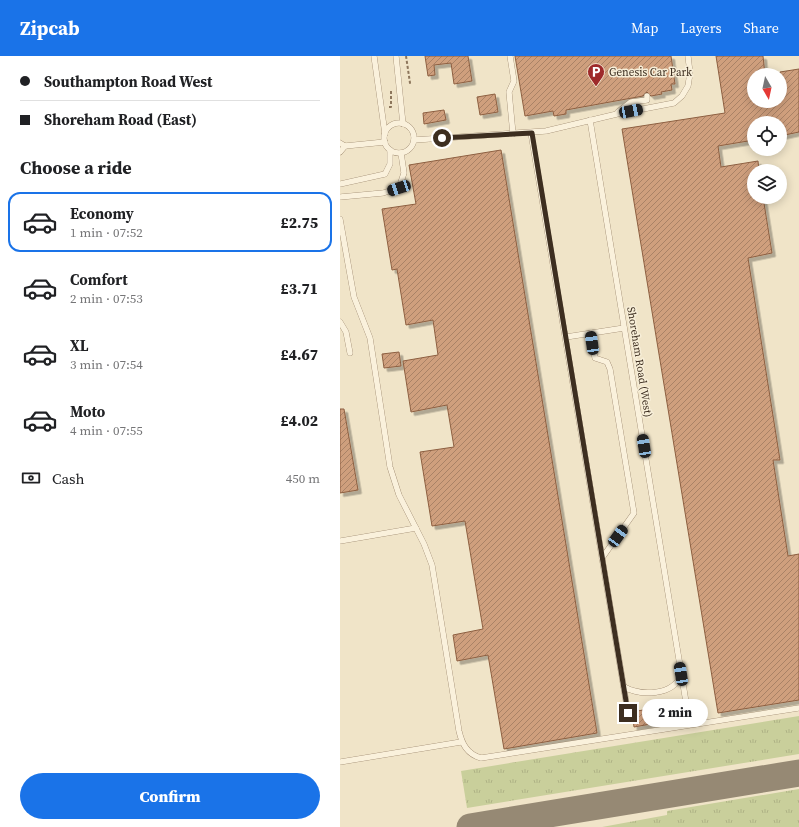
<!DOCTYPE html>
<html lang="en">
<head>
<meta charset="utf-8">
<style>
  body { margin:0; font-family:"Source Serif 4",serif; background:#f2f2f2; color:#202124; height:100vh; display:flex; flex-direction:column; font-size:15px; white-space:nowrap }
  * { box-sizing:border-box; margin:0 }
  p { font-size:13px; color:#757577 }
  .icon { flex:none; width:22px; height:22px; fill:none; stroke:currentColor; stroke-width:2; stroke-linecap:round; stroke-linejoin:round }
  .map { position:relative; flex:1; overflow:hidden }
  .side { display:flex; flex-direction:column; background:#fff; width:340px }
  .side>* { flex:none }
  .top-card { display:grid; align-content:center; height:88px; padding:0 20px; background:#fff }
  .needle { width:26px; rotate:171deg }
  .controls { position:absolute; left:407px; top:12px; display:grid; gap:8px }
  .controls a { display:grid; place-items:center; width:40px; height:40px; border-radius:50%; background:#fff; box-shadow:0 2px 10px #0003; font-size:20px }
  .end { position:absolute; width:18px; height:18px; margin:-9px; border:5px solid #3d2e20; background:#fff; box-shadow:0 0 0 2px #fff }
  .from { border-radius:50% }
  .bubble { position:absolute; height:28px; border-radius:14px; background:#fff; box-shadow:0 2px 10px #0003; font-size:13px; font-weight:800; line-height:28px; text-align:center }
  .car { position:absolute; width:12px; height:24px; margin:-12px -6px; border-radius:5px; box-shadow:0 0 3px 1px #0007; background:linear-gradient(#222 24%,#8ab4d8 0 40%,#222 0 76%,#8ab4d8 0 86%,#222 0) }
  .top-card b { display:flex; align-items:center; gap:14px; height:38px; font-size:15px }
  .top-card b+b { border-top:1px solid #e0e0e0 }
  .top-card i { width:10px; height:10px; background:#202124 }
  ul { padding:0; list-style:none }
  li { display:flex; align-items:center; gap:12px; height:60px; margin:0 8px 6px; padding:0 12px; border:2px solid transparent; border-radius:12px }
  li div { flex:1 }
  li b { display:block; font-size:15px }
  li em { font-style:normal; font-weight:800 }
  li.current { border-color:#1a73e8 }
  li>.icon { width:36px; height:36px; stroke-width:1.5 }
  h2 { padding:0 20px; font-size:18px; line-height:48px }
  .pay { display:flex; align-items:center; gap:10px; height:44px; padding:0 20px; font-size:15px }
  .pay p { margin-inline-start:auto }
  .button { display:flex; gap:8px; margin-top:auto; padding:8px 20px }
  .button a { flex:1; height:46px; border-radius:24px; background:#1a73e8; color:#fff; font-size:16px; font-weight:800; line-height:46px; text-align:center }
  header { display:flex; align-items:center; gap:24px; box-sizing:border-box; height:56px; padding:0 20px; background:#1a73e8; color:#fff }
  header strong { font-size:19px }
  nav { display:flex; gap:22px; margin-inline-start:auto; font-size:14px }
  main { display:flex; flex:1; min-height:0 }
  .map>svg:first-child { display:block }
  .grass { fill:url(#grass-tufts) }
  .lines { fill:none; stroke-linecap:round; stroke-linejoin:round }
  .taxiway { stroke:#968974; stroke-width:27 }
  .building { fill:url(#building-hatch); stroke:#8d5f41; filter:url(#shadow) }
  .lane-casing { stroke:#8d765c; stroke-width:6 }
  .path { stroke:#8d765c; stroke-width:2; stroke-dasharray:3 2; stroke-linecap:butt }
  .lane { stroke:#faf1dc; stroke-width:5.5 }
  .route { stroke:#3d2e20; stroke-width:5 }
  .labels { text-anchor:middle; stroke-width:3; stroke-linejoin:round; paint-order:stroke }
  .poi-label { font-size:11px; fill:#3d2e20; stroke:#f7eed8; text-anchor:start }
  .street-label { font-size:11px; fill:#3d2e20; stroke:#f7eed8 }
</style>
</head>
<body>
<header>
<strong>Zipcab</strong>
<nav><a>Map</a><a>Layers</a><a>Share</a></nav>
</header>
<main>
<section class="side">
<div class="top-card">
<b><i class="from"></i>Southampton Road West</b>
<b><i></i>Shoreham Road (East)</b>
</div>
<h2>Choose a ride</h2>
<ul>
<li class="current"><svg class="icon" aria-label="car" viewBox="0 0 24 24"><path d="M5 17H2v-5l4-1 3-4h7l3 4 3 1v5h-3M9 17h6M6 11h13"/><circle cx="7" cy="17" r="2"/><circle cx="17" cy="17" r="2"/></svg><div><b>Economy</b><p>1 min · 07:52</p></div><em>£2.75</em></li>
<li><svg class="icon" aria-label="car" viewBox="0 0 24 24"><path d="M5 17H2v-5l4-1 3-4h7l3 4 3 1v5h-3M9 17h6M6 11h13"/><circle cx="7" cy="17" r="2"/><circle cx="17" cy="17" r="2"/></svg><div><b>Comfort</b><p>2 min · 07:53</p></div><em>£3.71</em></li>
<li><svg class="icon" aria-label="car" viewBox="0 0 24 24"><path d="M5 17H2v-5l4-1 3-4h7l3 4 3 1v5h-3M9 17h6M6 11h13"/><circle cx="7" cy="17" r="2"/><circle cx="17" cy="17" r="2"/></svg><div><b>XL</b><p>3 min · 07:54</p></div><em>£4.67</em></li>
<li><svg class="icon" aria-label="car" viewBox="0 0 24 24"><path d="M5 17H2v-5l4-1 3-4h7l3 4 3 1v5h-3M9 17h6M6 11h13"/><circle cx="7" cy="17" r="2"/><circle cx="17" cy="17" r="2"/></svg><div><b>Moto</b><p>4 min · 07:55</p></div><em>£4.02</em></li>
</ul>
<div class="pay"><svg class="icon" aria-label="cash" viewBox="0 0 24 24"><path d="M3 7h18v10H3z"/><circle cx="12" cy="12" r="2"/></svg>Cash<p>450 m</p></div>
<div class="button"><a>Confirm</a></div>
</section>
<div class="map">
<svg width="459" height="771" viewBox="0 0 459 771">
  <defs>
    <pattern id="grass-tufts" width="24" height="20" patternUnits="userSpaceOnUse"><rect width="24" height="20" fill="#c9cf9b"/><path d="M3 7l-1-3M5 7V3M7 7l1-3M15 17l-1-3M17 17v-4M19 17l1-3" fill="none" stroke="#aeb285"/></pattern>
    <pattern id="building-hatch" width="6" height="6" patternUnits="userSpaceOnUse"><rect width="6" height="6" fill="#cf9f7d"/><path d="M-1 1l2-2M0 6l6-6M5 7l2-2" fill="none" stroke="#a98266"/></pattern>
    <filter id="shadow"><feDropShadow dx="3.5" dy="3.5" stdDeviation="0" flood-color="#0004"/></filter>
  </defs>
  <rect width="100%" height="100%" fill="#f0e4c8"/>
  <g class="grass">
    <polygon points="459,660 459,698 127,752 121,715"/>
    <polygon points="459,733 459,771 262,771 327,759 327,755"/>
  </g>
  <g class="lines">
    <polyline class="taxiway" points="130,771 459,717"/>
  </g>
  <g class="building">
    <polygon points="85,0 128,0 132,25 114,28 111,7 94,9 95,19 88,20"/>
    <polygon points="175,0 331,0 335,28 331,28 332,34 321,36 322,38 311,40 307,36 303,40 226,54 226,58 214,60 213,55 185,60"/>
    <polygon points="376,0 423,0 425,19 414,19 414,45 440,45 440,16 459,13 459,76 440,80 440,67 414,67 414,84 378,90 381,111 418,105 419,115 414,115 414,141 423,141 432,197 408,202 440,404 433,404 448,500 459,498 459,644 378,657 282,73 385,57"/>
    <polygon points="155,38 158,56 140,59 137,41"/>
    <polygon points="104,54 106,64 84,68 83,57"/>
    <polygon points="161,94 257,677 164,693 148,599 117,605 113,579 143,573 125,465 92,470 80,396 114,391 107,349 71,356 63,305 98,299 93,264 66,269 57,213 52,214 42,153 76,148 69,109"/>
    <polygon points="59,296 61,310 44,312 42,298"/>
    <polygon points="0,353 4,353 18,434 0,437"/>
    <polygon points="341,647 344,662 294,671 292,656"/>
  </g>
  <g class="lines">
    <defs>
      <g id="lane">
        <polyline points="34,0 45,78"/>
        <polyline points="56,0 63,68"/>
        <polyline points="170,0 174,25 169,36 173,78"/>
        <polyline points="278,56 291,46 307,44 307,40"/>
        <polyline points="250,64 346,646"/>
        <circle cx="59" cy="82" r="15"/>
        <polyline points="191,77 288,657"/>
        <polyline points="74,84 206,75 277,58 334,47 342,40 348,30 350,17 348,0"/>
        <polyline points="0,87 5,90 45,86"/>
        <polyline points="0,96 5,90"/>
        <polyline points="0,128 45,118 50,108 50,94"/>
        <polyline points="0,141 43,137 59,132 64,117 61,97"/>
        <path d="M0,163L14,241L30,282L50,411L59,439L84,488L92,509L119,675C122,688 127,698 141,702L459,652"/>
        <polyline points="0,266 6,276 10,297"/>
        <polyline points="251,277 255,302 267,306 270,313 294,457 262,502"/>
        <polyline points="226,281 284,272"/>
        <polyline points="0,485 76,472"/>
        <path d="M284,631C301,640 333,640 341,619"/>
        <polyline points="0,706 121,686"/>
      </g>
    </defs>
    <use href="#lane" class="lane-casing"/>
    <g class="path">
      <polyline points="66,0 70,27 68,27"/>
      <polyline points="49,51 51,51 51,34"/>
    </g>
    <use href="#lane" class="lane"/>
  </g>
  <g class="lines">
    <polyline class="route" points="102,82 192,77 288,657"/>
  </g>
  <defs>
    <symbol id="parking-pin" viewBox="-11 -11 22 30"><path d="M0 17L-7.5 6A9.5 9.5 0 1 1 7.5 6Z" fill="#9e2a2b" stroke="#f7eed8"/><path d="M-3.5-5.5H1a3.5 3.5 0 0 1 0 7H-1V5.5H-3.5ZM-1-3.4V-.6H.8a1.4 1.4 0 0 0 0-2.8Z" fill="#fff"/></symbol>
  </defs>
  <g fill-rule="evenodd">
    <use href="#parking-pin" x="246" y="6" width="20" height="27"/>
  </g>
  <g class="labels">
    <g class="poi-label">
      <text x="269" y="20">Genesis Car Park</text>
    </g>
    <g class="street-label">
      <text transform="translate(300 306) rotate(81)" y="4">Shoreham Road (West)</text>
    </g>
  </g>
</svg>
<div class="controls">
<a><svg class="needle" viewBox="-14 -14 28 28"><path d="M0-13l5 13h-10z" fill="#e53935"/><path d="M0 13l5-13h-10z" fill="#757577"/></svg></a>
<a><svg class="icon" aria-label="locate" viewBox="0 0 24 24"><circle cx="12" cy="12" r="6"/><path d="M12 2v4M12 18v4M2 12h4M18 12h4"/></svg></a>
<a><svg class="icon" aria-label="layers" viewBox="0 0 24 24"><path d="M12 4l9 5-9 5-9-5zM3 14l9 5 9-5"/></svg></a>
</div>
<i class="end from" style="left:102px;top:82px"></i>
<i class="end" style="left:288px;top:657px"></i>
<div class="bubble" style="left:302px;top:643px;width:66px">2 min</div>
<i class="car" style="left:291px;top:55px;rotate:79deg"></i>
<i class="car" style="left:59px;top:132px;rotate:252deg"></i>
<i class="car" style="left:252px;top:287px;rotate:352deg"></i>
<i class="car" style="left:304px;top:390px;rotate:351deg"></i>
<i class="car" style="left:278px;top:480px;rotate:36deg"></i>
<i class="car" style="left:341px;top:618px;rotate:351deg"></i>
</div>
</main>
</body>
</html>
